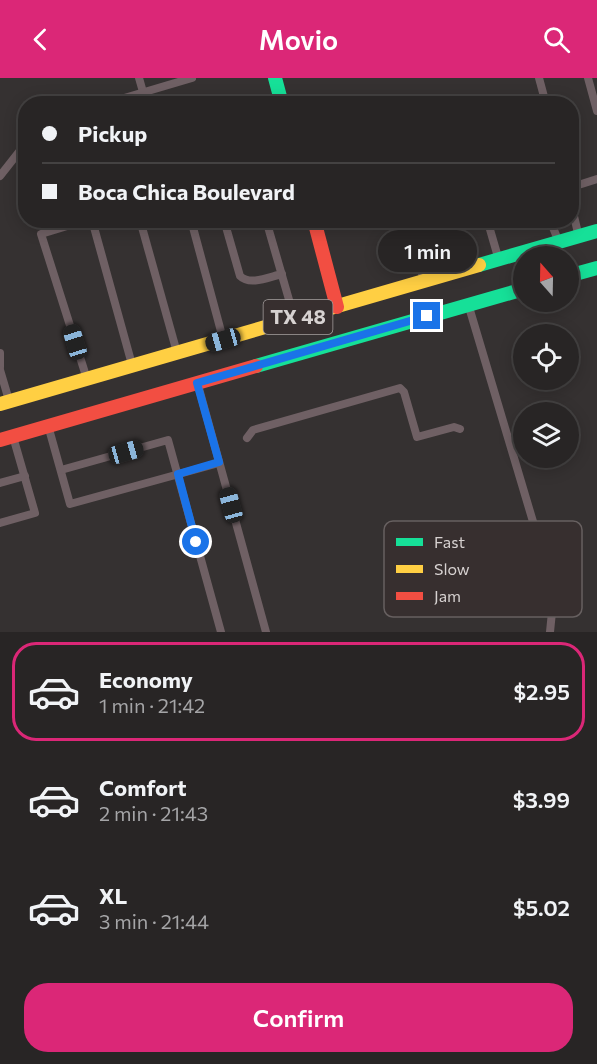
<!DOCTYPE html>
<html lang="en">
<head>
<meta charset="utf-8">
<style>
  body { margin:0; font-family:Commissioner,sans-serif; background:#302d2d; color:#f1f3f6; height:100vh; display:flex; flex-direction:column; font-size:22px; white-space:nowrap }
  * { box-sizing:border-box; margin:0 }
  p { font-size:20px; color:#a5a5a7 }
  .icon { flex:none; width:33px; height:33px; fill:none; stroke:currentColor; stroke-width:2; stroke-linecap:round; stroke-linejoin:round }
  .map { position:relative; height:554px; overflow:hidden }
  .panel { display:flex; flex-direction:column; background:#282525; flex:1 }
  .panel>* { flex:none }
  .top-card { position:absolute; left:18px; top:18px; width:561px; height:132px; border-radius:24px; box-shadow:0 3px 15px #0003,0 0 0 2px #444242; display:grid; align-content:center; height:132px; padding:0 24px; background:#282525 }
  .needle { width:39px; rotate:340deg }
  .buttons { position:absolute; left:513px; top:168px; display:grid; gap:12px }
  .buttons a { display:grid; place-items:center; width:66px; height:66px; border-radius:50%; background:#282525; box-shadow:0 3px 15px #0003,0 0 0 2px #444242; font-size:30px }
  .end { position:absolute; width:27px; height:27px; margin:-14px; border:8px solid #1a73e8; background:#fff; box-shadow:0 0 0 3px #fff }
  .from { border-radius:50% }
  .bubble { position:absolute; height:42px; border-radius:21px; background:#282525; box-shadow:0 3px 15px #0003,0 0 0 2px #444242; font-size:20px; font-weight:600; line-height:42px; text-align:center }
  .car { position:absolute; width:18px; height:36px; margin:-18px -9px; border-radius:8px; box-shadow:0 0 4px 2px #0007; background:linear-gradient(#222 24%,#8ab4d8 0 40%,#222 0 76%,#8ab4d8 0 86%,#222 0) }
  .top-card b { display:flex; align-items:center; gap:21px; height:57px; font-size:22px }
  .top-card b+b { border-top:2px solid #444242 }
  .top-card i { width:15px; height:15px; background:#f1f3f6 }
  ul { padding:10px 0 0; list-style:none }
  li { display:flex; align-items:center; gap:18px; height:99px; margin:0 12px 9px; padding:0 12px; border:3px solid transparent; border-radius:24px }
  li div { flex:1 }
  li b { display:block; font-size:22px }
  li em { font-style:normal; font-weight:600 }
  li.active { border-color:#db2777 }
  li>.icon { width:54px; height:54px; stroke-width:1.5 }
  .primary-button { display:flex; gap:12px; margin-top:auto; padding:12px 24px }
  .primary-button a { flex:1; height:69px; border-radius:24px; background:#db2777; color:#fff; font-size:24px; font-weight:600; line-height:69px; text-align:center }
  header { display:flex; justify-content:space-between; align-items:center; height:78px; padding:0 24px; background:#db2777; color:#fff; font-size:27px; font-weight:600 }
  .map>svg:first-child { display:block }
  .lines { fill:none; stroke-linecap:round; stroke-linejoin:round }
  .lane { stroke:#6f6064; stroke-width:8 }
  .fast { stroke:#16e098; stroke-width:14 }
  .slow { stroke:#ffcf43; stroke-width:14 }
  .jam { stroke:#f24e42; stroke-width:14 }
  .route { stroke:#1a73e8; stroke-width:8 }
  .labels { text-anchor:middle; stroke-width:4.5; stroke-linejoin:round; paint-order:stroke }
  .shield { fill:#372f2f; stroke:#a7a1a0; stroke-width:1.5 }
  .shield-label { font-size:20px; font-weight:bold; fill:#d7d2d1 }
  .key { fill:#372f2f; stroke:#676060; stroke-width:1.5 }
  .key-label { font-size:16px; fill:#d7d2d1 }
</style>
</head>
<body>
<header><svg class="icon" aria-label="back" viewBox="0 0 24 24"><path d="M15 5l-7 7 7 7"/></svg>Movio<svg class="icon" aria-label="search" viewBox="0 0 24 24"><circle cx="10" cy="10" r="6"/><path d="M15 15l6 6"/></svg></header>
<div class="map">
<svg width="597" height="554" viewBox="0 0 597 554">
  <rect width="100%" height="100%" fill="#353131"/>
  <g class="lines">
    <g class="lane">
      <polyline points="139,0 143,14"/>
      <polyline points="539,0 546,26"/>
      <polyline points="588,0 597,33"/>
      <polyline points="104,26 192,0"/>
      <polyline points="488,26 504,23 505,26"/>
      <polyline points="0,98 26,65"/>
      <polyline points="572,109 597,101"/>
      <polyline points="572,130 578,155"/>
      <polyline points="92,142 131,283"/>
      <polyline points="140,142 176,271"/>
      <polyline points="191,142 222,257"/>
      <path d="M224,142L240,198C250,208 269,199 282,196"/>
      <polyline points="266,142 294,239"/>
      <polyline points="407,142 423,199"/>
      <polyline points="450,142 463,187"/>
      <polyline points="483,142 489,148 498,179"/>
      <polyline points="550,142 558,162"/>
      <polyline points="489,148 508,142"/>
      <polyline points="469,229 554,514 550,554"/>
      <polyline points="0,275 0,289"/>
      <polyline points="0,292 8,319"/>
      <polyline points="86,298 41,156 87,142"/>
      <polyline points="198,307 266,554"/>
      <polyline points="49,351 70,426 219,385"/>
      <polyline points="247,360 253,352 400,310 404,314 417,359 454,349 460,351"/>
      <polyline points="61,392 168,362 221,554"/>
      <polyline points="0,405 25,398"/>
      <polyline points="0,445 35,435 14,362"/>
    </g>
    <g class="fast">
      <polyline points="275,0 282,26"/>
      <polyline points="479,187 597,153"/>
      <polyline points="568,198 597,190"/>
      <polyline points="256,288 524,211"/>
    </g>
    <polyline class="slow" points="0,326 479,187"/>
    <g class="jam">
      <polyline points="314,142 337,229"/>
      <polyline points="0,362 256,288"/>
    </g>
  </g>
  <g class="lines">
    <polyline class="route" points="196,464 178,396 219,384 197,305 427,238"/>
  </g>
  <g class="labels">
    <rect class="shield" x="263.5" y="222" width="69" height="34" rx="4.5"/>
    <g class="shield-label">
      <text x="298" y="246">TX 48</text>
    </g>
  </g>
  <rect x="384" y="443" width="198" height="96" rx="9" class="key"/>
  <rect x="396" y="460" width="27" height="8" fill="#16e098"/>
  <rect x="396" y="487" width="27" height="8" fill="#ffcf43"/>
  <rect x="396" y="514" width="27" height="8" fill="#f24e42"/>
  <g class="key-label">
    <text x="434" y="470">Fast</text>
    <text x="434" y="497">Slow</text>
    <text x="434" y="524">Jam</text>
  </g>
</svg>
<div class="buttons">
<a><svg class="needle" viewBox="-14 -14 28 28"><path d="M0-13l5 13h-10z" fill="#e53935"/><path d="M0 13l5-13h-10z" fill="#a5a5a7"/></svg></a>
<a><svg class="icon" aria-label="locate" viewBox="0 0 24 24"><circle cx="12" cy="12" r="6"/><path d="M12 2v4M12 18v4M2 12h4M18 12h4"/></svg></a>
<a><svg class="icon" aria-label="layers" viewBox="0 0 24 24"><path d="M12 4l9 5-9 5-9-5zM3 14l9 5 9-5"/></svg></a>
</div>
<i class="end from" style="left:196px;top:464px"></i>
<i class="end" style="left:427px;top:238px"></i>
<div class="bubble" style="left:378px;top:152px;width:99px">1 min</div>
<i class="car" style="left:223px;top:262px;rotate:254deg"></i>
<i class="car" style="left:75px;top:264px;rotate:343deg"></i>
<i class="car" style="left:126px;top:374px;rotate:74deg"></i>
<i class="car" style="left:231px;top:427px;rotate:345deg"></i>
<div class="top-card">
<b><i class="from"></i>Pickup</b>
<b><i></i>Boca Chica Boulevard</b>
</div>
</div>
<section class="panel">
<ul>
<li class="active"><svg class="icon" aria-label="car" viewBox="0 0 24 24"><path d="M5 17H2v-5l4-1 3-4h7l3 4 3 1v5h-3M9 17h6M6 11h13"/><circle cx="7" cy="17" r="2"/><circle cx="17" cy="17" r="2"/></svg><div><b>Economy</b><p>1 min · 21:42</p></div><em>$2.95</em></li>
<li><svg class="icon" aria-label="car" viewBox="0 0 24 24"><path d="M5 17H2v-5l4-1 3-4h7l3 4 3 1v5h-3M9 17h6M6 11h13"/><circle cx="7" cy="17" r="2"/><circle cx="17" cy="17" r="2"/></svg><div><b>Comfort</b><p>2 min · 21:43</p></div><em>$3.99</em></li>
<li><svg class="icon" aria-label="car" viewBox="0 0 24 24"><path d="M5 17H2v-5l4-1 3-4h7l3 4 3 1v5h-3M9 17h6M6 11h13"/><circle cx="7" cy="17" r="2"/><circle cx="17" cy="17" r="2"/></svg><div><b>XL</b><p>3 min · 21:44</p></div><em>$5.02</em></li>
</ul>
<div class="primary-button"><a>Confirm</a></div>
</section>
</body>
</html>
